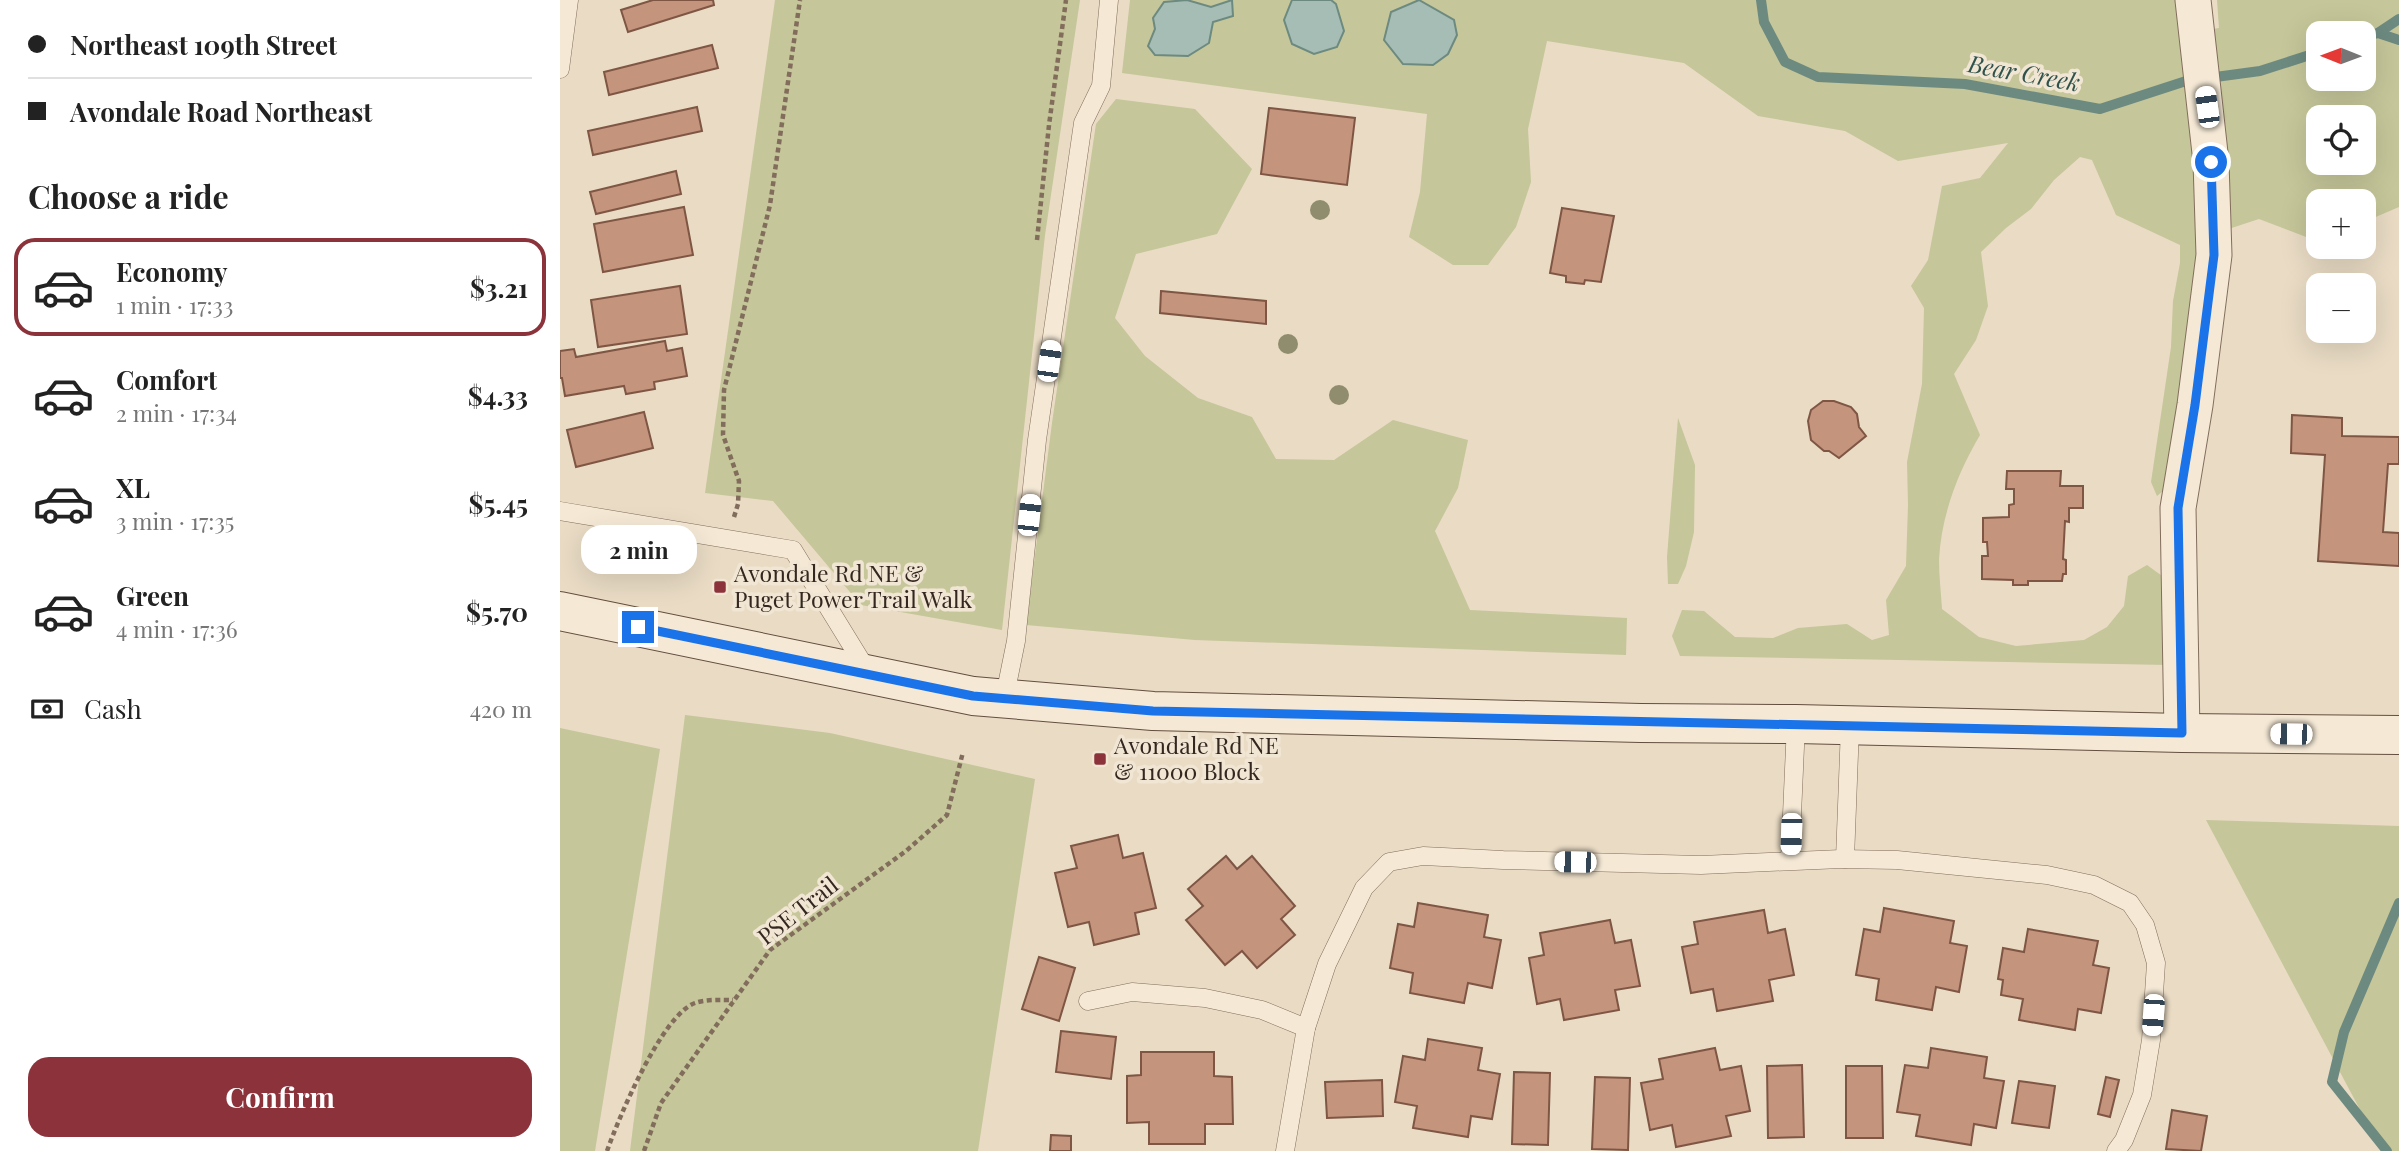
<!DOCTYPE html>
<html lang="en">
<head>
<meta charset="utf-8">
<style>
  body { margin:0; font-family:"Playfair Display",serif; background:#f6f6f6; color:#222; height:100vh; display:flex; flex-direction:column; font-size:26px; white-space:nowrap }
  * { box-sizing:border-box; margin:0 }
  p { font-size:23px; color:#767676 }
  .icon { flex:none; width:38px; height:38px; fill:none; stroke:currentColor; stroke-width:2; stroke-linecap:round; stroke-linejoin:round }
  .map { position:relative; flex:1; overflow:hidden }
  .sheet { display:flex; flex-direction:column; background:#fff; width:560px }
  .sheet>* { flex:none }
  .banner { display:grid; align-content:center; height:154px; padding:0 28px; background:#fff }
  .needle { width:46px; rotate:271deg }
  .buttons { position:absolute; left:1746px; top:21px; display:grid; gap:14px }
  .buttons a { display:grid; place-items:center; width:70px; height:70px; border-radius:14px; background:#fff; box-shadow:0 7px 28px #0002; font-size:35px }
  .end { position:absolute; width:32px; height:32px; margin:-16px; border:9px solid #1a73e8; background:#fff; box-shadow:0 0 0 4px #fff }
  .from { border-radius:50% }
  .bubble { position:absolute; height:49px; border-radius:21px; background:#fff; box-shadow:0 7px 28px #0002; font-size:23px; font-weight:700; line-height:49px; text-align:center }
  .car { position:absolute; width:21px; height:42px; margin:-21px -10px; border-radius:9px; box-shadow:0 0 5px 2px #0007; background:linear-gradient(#fff 24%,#345 0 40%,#fff 0 76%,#345 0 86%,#fff 0) }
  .banner b { display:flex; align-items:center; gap:24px; height:66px; font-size:26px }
  .banner b+b { border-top:2px solid #e0e0e0 }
  .banner i { width:18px; height:18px; background:#222 }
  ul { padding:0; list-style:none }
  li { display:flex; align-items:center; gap:21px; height:98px; margin:0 14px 10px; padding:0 14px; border:4px solid transparent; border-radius:21px }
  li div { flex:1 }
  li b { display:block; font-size:26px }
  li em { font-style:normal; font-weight:700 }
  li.on { border-color:#8b323b }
  li>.icon { width:63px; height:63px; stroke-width:1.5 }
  h2 { padding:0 28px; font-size:32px; line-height:84px }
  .pay { display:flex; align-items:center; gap:18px; height:77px; padding:0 28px; font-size:26px }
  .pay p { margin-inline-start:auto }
  .action { display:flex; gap:14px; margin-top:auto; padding:14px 28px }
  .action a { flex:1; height:80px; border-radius:21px; background:#8b323b; color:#fff; font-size:28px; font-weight:700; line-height:80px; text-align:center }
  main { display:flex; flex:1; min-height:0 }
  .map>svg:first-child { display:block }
  .green { fill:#c5c699; fill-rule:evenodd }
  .water { fill:#a5bdb4; stroke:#6d8a80; stroke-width:2 }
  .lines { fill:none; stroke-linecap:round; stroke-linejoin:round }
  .stream { stroke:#6d8a80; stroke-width:10 }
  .building { fill:#c4947d; stroke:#7f5644; stroke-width:2 }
  .lane-casing { stroke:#826d5c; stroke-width:19 }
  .street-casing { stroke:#826d5c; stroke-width:37 }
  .secondary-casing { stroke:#644e3f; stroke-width:40 }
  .path { stroke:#826d5c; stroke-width:4.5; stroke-dasharray:5 3.5; stroke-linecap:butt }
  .lane { stroke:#f5e9d6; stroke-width:18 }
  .street { stroke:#f5e9d6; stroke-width:35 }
  .secondary { stroke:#f5e9d6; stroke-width:38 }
  .tree { fill:#908d6e }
  .route { stroke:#1a73e8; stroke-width:9 }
  .poi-dot { fill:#8b323b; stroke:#f1e6d3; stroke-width:2.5 }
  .labels { text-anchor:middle; stroke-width:7; stroke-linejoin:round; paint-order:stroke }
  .poi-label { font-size:23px; fill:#33271f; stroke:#f1e6d3; text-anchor:start }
  .street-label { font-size:23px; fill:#33271f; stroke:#f1e6d3 }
  .water-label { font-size:24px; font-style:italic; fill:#2f524c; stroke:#f1e6d3 }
</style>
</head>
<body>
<main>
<section class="sheet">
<div class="banner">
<b><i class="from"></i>Northeast 109th Street</b>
<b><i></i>Avondale Road Northeast</b>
</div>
<h2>Choose a ride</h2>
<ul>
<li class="on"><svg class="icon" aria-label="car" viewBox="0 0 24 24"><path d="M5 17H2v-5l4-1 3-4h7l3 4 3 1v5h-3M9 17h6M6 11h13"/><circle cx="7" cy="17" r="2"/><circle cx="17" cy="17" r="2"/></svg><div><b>Economy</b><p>1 min · 17:33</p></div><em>$3.21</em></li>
<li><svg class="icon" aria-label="car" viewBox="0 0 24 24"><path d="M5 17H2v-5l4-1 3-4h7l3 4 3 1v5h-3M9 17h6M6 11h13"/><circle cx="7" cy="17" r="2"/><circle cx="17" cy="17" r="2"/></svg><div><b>Comfort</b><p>2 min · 17:34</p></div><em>$4.33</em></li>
<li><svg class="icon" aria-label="car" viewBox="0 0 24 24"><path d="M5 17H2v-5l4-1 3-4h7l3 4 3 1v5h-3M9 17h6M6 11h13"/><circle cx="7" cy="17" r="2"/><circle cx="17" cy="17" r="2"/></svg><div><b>XL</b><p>3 min · 17:35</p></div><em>$5.45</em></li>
<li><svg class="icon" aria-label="car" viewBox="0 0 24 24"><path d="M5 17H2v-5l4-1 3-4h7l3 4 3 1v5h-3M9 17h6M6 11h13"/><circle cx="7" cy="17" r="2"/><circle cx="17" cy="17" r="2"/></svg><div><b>Green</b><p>4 min · 17:36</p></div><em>$5.70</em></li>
</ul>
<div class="pay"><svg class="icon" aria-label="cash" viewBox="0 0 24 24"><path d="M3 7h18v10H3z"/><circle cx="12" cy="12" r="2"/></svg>Cash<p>420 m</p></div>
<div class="action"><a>Confirm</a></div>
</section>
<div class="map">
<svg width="1839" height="1151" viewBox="0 0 1839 1151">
  <rect width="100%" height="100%" fill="#e9dbc4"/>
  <g class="green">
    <polygon points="215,0 520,0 485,235 442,630 301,605 213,501 145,493"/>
    <path d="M570,0H1621L1629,33L1659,28L1657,0H1839V207L1804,222V201H1759V242L1699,219L1641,238L1609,486L1597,496L1591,482L1611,347L1613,301L1620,263V245L1556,215L1532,160L1520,157L1494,180L1471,209L1446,228L1421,252L1428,306L1416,340L1394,374L1420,435C1398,472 1381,516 1379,560C1379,576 1381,593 1382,609L1419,637L1456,646L1524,640L1547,627L1564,606L1568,576L1587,565L1609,581L1610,665L1120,656L1112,636L1122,610L1144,611L1175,637L1213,638L1238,628L1287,624L1312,640L1329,635L1326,600L1346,566L1348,505L1347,462L1362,384L1364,308L1351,286L1368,260L1382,186L1420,178L1448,143L1338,161L1285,131L1198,116L1124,63L987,41L968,129L971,182L956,227L928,265H893L849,237L860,192L867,114L562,73ZM1759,33H1804V79H1759ZM1759,117H1804V163H1759Z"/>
    <polygon points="556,99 635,109 692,169 657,234 576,254 555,318 585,356 638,398 692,417 716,459 774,460 833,420 908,440 898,488 875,531 910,610 1067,618 1066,655 635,640 466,625 492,423 536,124"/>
    <polygon points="1118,418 1135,465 1134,532 1126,566 1118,584 1108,584 1107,557"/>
    <polygon points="125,715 270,733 475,779 418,1151 70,1151"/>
    <polygon points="0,728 100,749 35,1151 0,1151"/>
    <polygon points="1646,820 1839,826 1839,1151 1822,1151"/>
  </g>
  <g class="water">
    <polygon points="627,0 651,7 672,0 673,16 653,22 649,43 628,56 595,55 588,46 595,29 593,18 604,2"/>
    <polygon points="732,0 771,0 776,4 784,31 777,47 754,54 732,44 724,20"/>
    <polygon points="859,0 894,20 897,35 888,54 873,65 843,64 824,40 831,12"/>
  </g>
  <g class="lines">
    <g class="stream">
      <polyline points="1201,0 1204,22 1225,62 1258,77 1405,84 1540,109 1626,81 1700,71 1759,52"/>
      <polyline points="1818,33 1839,40"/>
      <polyline points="1804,37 1818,33 1839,19"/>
      <polyline points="1827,1151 1772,1082 1784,1032 1839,903"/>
    </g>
  </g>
  <g class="building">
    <polygon points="93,0 153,0 154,5 68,32 61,10"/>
    <polygon points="152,45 158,68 49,95 44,72"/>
    <polygon points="137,107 142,131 33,155 28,131"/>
    <polygon points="709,108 795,118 787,185 701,174"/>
    <polygon points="116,171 121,194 36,214 30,192"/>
    <polygon points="124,207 133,255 43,272 34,224"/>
    <polygon points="1002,208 1054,216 1041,282 1025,280 1024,284 1006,282 1006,276 990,273"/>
    <polygon points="120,286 127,334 38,347 31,300"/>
    <polygon points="601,291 706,301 706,324 600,313"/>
    <polygon points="105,341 107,351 122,348 127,376 94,382 95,389 66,394 64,386 5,396 2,378 0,378 0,351 14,349 16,357"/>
    <polygon points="1263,401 1274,401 1291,407 1297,414 1299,427 1306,436 1279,458 1269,451 1264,451 1251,440 1248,421 1251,410"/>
    <polygon points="84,412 93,448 16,467 7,430"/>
    <polygon points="1732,415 1782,418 1782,436 1839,437 1839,464 1828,464 1823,532 1839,533 1839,566 1758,561 1765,455 1731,453"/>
    <polygon points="1447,471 1501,471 1500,486 1523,486 1523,508 1509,508 1509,522 1505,521 1503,559 1506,560 1506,574 1503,574 1502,581 1468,581 1468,585 1453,585 1453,580 1422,579 1422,556 1428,556 1427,542 1423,542 1423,518 1449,517 1449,505 1454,504 1454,489 1446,489"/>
    <polygon points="558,835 563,858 583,853 596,908 575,913 579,934 534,945 529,922 508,927 495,873 517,868 511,846"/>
    <polygon points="666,856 677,869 692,856 735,906 721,919 735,935 697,968 682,951 665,965 626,920 643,906 628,889"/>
    <polygon points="858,903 928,915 924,937 941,940 932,988 908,983 904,1003 850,993 853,973 830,968 838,924 854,927"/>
    <polygon points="1324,908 1394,921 1390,943 1407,946 1399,992 1376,987 1372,1010 1316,1000 1319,979 1296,975 1304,929 1320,932"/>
    <polygon points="1204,910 1208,933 1225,929 1234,975 1209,980 1213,1001 1157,1011 1153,989 1131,993 1122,947 1138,944 1134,922"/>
    <polygon points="1050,920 1055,943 1071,940 1080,986 1055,990 1059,1010 1004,1020 1000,999 977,1004 969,958 984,955 980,933"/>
    <polygon points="1468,929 1538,941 1533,965 1549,968 1541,1013 1518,1009 1515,1030 1459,1020 1463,999 1441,995 1443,980 1438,979 1443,948 1464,952"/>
    <polygon points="479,957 515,968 499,1021 462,1009"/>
    <polygon points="501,1031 556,1037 551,1079 496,1072"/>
    <polygon points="868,1039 922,1048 918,1070 940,1074 932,1119 911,1116 908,1137 853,1128 857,1106 835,1102 843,1056 865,1060"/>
    <polygon points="1155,1048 1160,1070 1181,1066 1190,1111 1166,1116 1171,1136 1116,1147 1112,1125 1090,1130 1081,1083 1103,1079 1099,1059"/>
    <polygon points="1371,1048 1427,1057 1424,1078 1444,1081 1436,1128 1414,1124 1411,1145 1356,1136 1360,1115 1337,1112 1345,1065 1368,1068"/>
    <polygon points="581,1052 654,1052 654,1076 672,1077 673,1124 645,1124 645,1144 589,1144 589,1122 567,1123 567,1076 581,1075"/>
    <polygon points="1242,1065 1244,1137 1208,1138 1207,1066"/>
    <polygon points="1286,1066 1322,1066 1323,1138 1286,1138"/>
    <polygon points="954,1072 990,1073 988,1145 952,1144"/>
    <polygon points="1035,1077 1070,1078 1068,1150 1032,1149"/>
    <polygon points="1546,1077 1559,1080 1550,1117 1538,1114"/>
    <polygon points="822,1080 823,1116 767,1118 765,1082"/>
    <polygon points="1459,1081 1495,1086 1489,1128 1452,1123"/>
    <polygon points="1612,1110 1647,1116 1641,1151 1606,1149"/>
    <polygon points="491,1135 511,1136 511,1151 490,1151"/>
  </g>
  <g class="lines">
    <defs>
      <g id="lane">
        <polyline points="0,69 9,0"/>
        <polyline points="0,511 233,550 308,672"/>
        <polyline points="444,700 456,641 477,440 523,123 541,86 549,0"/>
        <polyline points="1285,859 1290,727"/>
        <polyline points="1230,860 1236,724"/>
        <polyline points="528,1001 572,992 645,998 702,1010 746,1028"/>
        <polyline points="725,1151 746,1028 767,964 804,888 829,862 863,856 943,860 1141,865 1281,859 1337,860 1487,875 1534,885 1570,903 1585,925 1596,963 1591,1040 1582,1095 1564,1140 1556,1151"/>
      </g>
      <polyline id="street" points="1622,733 1618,508 1635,405 1654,255 1651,162 1633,0"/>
      <polyline id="secondary" points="0,611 413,696 593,711 1081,723 1236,724 1622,733 1839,735"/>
    </defs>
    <use href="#lane" class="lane-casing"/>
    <use href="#street" class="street-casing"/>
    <use href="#secondary" class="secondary-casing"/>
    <g class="path">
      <polyline points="477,240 489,125 506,0"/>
      <polyline points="174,517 178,504 179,481 163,435 164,390 210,205 240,0"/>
      <path d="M47,1151C59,1117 102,1015 135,1003C146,999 162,1000 173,1000"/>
      <polyline points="84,1151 101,1103 210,950 346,851 387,815 403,752"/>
    </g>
    <use href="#lane" class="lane"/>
    <use href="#street" class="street"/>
    <use href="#secondary" class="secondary"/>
  </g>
  <g class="tree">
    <circle cx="760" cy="210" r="10"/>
    <circle cx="728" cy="344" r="10"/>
    <circle cx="779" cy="395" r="10"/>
  </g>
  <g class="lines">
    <polyline class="route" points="78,627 413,696 593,711 1622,733 1618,508 1635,405 1654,255 1651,162"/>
  </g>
  <g class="poi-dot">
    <rect x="153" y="580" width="14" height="14" rx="3.5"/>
    <rect x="533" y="752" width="14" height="14" rx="3.5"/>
  </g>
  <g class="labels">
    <g class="poi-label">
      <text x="174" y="582">Avondale Rd NE &amp;<tspan x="174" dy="26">Puget Power Trail Walk</tspan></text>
      <text x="554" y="754">Avondale Rd NE<tspan x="554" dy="26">&amp; 11000 Block</tspan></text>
    </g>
    <g class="street-label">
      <text transform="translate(238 911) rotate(-38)" y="8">PSE Trail</text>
    </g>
    <g class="water-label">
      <text transform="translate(1464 74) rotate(10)" y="8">Bear Creek</text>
    </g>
  </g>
</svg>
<div class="buttons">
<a><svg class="needle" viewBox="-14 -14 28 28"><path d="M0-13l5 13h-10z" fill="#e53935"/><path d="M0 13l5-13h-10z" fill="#767676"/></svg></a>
<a><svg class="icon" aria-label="locate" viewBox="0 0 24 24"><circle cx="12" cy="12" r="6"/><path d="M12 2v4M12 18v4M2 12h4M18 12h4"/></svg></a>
<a>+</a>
<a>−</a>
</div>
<i class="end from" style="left:1651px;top:162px"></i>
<i class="end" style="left:78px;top:627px"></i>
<div class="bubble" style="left:21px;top:525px;width:116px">2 min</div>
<i class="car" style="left:1647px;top:107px;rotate:352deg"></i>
<i class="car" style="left:489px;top:361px;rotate:8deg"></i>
<i class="car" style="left:469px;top:515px;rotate:6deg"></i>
<i class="car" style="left:1731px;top:734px;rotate:271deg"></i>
<i class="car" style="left:1231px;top:834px;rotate:182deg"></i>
<i class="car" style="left:1015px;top:862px;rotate:271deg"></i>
<i class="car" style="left:1593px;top:1015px;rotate:184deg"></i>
</div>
</main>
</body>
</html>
